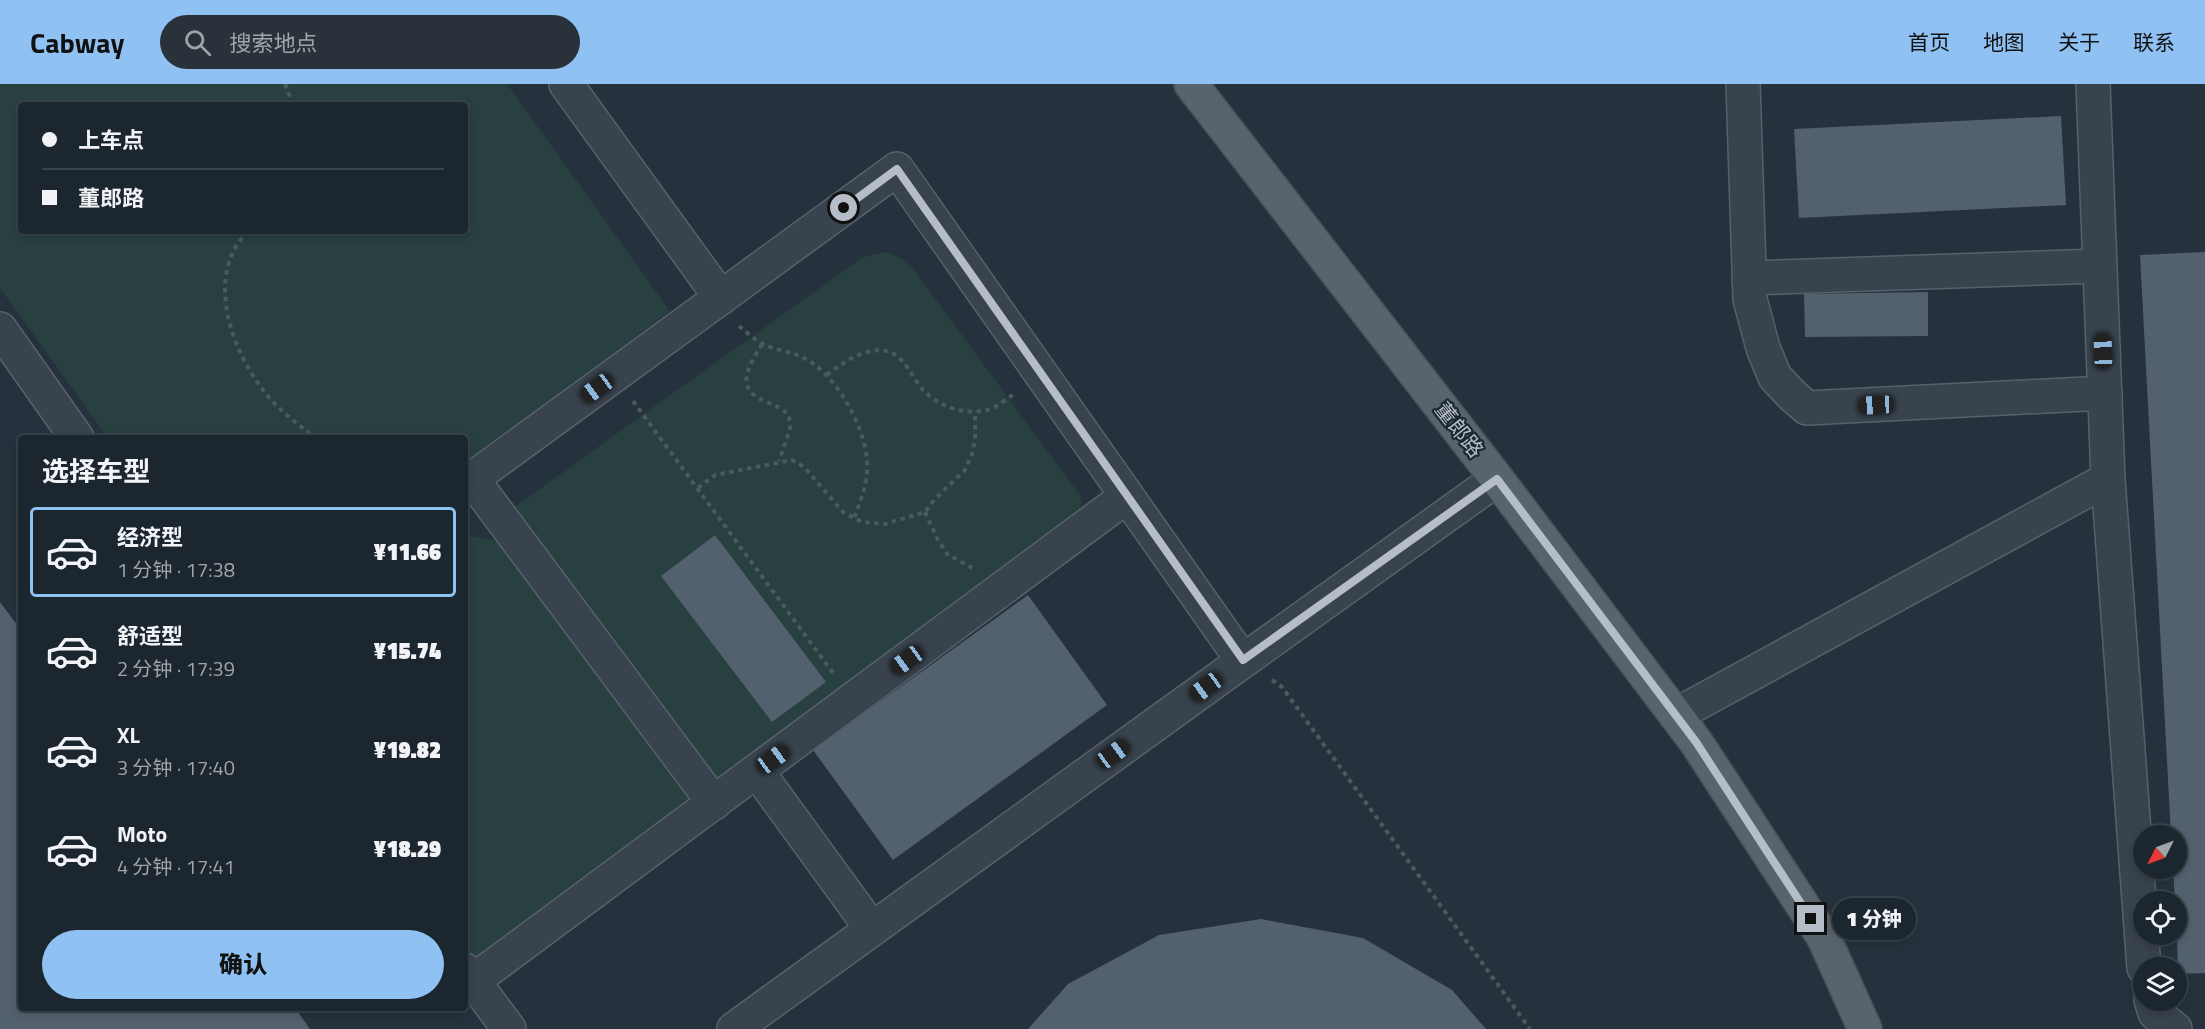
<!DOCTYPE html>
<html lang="zh">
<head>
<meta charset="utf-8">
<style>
  body { margin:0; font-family:"Titillium Web","Noto Sans SC",sans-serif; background:#29323a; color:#f1f3f6; height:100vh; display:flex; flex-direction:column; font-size:22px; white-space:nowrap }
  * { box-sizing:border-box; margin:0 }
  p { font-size:20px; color:#a0a5aa }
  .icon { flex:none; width:33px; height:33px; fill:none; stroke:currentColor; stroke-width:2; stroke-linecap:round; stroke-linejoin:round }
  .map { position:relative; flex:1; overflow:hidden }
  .drawer { position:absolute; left:18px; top:351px; width:450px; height:576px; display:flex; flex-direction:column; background:#1c262e; border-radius:6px; box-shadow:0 3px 9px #0003,0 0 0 2px #3a434a }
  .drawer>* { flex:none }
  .hud { position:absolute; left:18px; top:18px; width:450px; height:132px; border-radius:6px; box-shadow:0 3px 9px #0003,0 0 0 2px #3a434a; display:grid; align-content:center; height:132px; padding:0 24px; background:#1c262e }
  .needle { width:39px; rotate:228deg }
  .tools { position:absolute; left:2133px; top:741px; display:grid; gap:12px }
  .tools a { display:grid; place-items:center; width:54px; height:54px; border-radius:50%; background:#1c262e; box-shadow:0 3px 9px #0003,0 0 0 2px #3a434a; font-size:30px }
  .end { position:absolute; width:27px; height:27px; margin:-14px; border:8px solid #b5bec8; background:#111; box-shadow:0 0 0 3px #111 }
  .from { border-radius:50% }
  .bubble { position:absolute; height:42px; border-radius:21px; background:#1c262e; box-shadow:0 3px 9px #0003,0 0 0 2px #3a434a; font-size:20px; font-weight:800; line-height:42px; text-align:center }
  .car { position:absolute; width:18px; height:36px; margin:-18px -9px; border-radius:8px; box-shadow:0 0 4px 2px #0007; background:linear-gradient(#222 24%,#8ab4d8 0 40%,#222 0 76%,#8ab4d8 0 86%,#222 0) }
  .hud b { display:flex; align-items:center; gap:21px; height:57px; font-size:22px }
  .hud b+b { border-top:2px solid #3a434a }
  .hud i { width:15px; height:15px; background:#f1f3f6 }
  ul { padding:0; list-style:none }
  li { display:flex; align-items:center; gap:18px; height:90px; margin:0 12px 9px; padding:0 12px; border:3px solid transparent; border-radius:6px }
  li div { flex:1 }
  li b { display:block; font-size:22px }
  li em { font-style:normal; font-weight:800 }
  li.current { border-color:#8fc1f3 }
  li>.icon { width:54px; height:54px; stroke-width:1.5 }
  h2 { padding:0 24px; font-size:27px; line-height:72px }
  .action { display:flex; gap:12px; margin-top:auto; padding:12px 24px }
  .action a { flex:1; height:69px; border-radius:36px; background:#8fc1f3; color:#111; font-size:24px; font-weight:800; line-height:69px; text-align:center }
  header { display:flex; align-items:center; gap:36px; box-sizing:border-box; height:84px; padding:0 30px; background:#8fc1f3; color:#111 }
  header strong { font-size:28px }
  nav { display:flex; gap:33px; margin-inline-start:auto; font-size:21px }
  .search { width:420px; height:54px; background:#29323a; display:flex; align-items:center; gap:15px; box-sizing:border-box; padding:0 21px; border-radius:33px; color:#a0a5aa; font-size:22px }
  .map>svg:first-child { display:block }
  .green { fill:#28403f; fill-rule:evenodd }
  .building { fill:#53606d }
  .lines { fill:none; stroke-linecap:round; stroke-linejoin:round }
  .minor-casing { stroke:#57616b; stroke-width:36 }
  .major-casing { stroke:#454f59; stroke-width:36 }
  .path { stroke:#475c5c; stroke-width:4; stroke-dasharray:4.5 4.5; stroke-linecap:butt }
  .minor { stroke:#39434d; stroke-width:33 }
  .major { stroke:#57636d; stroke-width:33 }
  .route { stroke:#b5bec8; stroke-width:8 }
  .labels { text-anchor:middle; stroke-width:4.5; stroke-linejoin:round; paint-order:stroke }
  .street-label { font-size:21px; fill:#b5bec8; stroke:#1e2832 }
</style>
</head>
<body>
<header>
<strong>Cabway</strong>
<div class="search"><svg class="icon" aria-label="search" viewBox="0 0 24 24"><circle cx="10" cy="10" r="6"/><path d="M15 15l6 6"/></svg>搜索地点</div>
<nav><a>首页</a><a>地图</a><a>关于</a><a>联系</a></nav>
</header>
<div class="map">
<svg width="2205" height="945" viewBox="0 0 2205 945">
  <rect width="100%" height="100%" fill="#25323d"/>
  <g class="green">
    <path d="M0,0H507L670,227L465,378V354H108L0,204ZM21,21H465V147H21Z"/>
    <polygon points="885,168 901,174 914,186 1082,414 1078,434 720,704 513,424 863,173"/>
    <polygon points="470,452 496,456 514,469 695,716 476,880 465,865 465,456"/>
  </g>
  <g class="building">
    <polygon points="2061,32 2066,121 1799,134 1794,45"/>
    <polygon points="2205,168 2205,889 2178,890 2176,818 2175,818 2173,784 2176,784 2176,752 2171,752 2140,171"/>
    <polygon points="1928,208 1928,252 1805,253 1804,210"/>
    <polygon points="715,451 826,598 772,638 661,492"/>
    <polygon points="1028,511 1107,621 893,776 813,666"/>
    <polygon points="0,518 21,546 21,924 295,924 310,945 0,945"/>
    <polygon points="1261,835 1363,854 1452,906 1486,945 1028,945 1068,900 1159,851"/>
  </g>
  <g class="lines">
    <defs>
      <g id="minor">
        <polyline points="566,0 721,214"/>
        <polyline points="1743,0 1750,215 1763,264 1775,293 1793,312 1807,324 2105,309"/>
        <polyline points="2093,0 2108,395 2144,884"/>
        <polyline points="1749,194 2100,182"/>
        <polyline points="0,245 77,354"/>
        <polyline points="472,395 714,719"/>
        <polyline points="465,400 897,85 1243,577 734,945"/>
        <polyline points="1243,577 1497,395"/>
        <polyline points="1676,631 2108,395"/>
        <polyline points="757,687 872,845"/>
        <polyline points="465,886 509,945"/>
        <polyline points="473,897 1127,412"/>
        <polyline points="2151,916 2155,929 2175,945"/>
      </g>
      <polyline id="major" points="1191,0 1497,395 1696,658 1824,854 1865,945"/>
    </defs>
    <use href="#minor" class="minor-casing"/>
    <use href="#major" class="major-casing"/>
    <g class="path">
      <polyline points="285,0 293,21"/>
      <path d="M248,147C200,195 236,280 276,321C288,333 302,343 315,354"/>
      <path d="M739,242C747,248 755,257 765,261C777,266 791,268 804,274C836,290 864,341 867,376C869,396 861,416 854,434"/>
      <path d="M762,260C750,281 733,303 764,317C774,321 780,323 789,331L790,345L779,377"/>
      <path d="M827,291C843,278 872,258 894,270C907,278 913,295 923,306C940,324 971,334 995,323C1001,319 1008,314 1014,310"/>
      <polyline points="633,317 833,589"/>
      <polyline points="698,404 715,391 792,376 804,383 843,428 862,438 885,440 925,428 934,416 965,386 972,370 975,356 975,327"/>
      <polyline points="925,428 938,456 947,470 974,485"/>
      <polyline points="1272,596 1282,603 1530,945"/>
    </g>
    <use href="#minor" class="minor"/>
    <use href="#major" class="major"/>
  </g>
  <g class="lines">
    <polyline class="route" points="844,124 897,85 1243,576 1497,395 1696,658 1811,835"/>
  </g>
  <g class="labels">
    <g class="street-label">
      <text transform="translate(1459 346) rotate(52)" y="7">董郎路</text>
    </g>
  </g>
</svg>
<div class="tools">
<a><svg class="needle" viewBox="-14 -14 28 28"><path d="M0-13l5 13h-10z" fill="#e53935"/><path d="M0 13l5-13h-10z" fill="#a0a5aa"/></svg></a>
<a><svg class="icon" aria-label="locate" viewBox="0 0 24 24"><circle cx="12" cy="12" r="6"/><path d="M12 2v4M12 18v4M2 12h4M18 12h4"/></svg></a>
<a><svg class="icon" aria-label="layers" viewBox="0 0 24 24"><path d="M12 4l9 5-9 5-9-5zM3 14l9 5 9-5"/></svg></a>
</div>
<i class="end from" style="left:844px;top:124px"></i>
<i class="end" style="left:1811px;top:835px"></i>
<div class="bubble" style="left:1832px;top:814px;width:84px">1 分钟</div>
<i class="car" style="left:2103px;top:267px;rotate:358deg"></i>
<i class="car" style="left:597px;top:304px;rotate:234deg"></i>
<i class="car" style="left:1876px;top:321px;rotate:267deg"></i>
<i class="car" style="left:907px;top:576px;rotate:234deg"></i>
<i class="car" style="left:1206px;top:603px;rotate:234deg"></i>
<i class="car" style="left:1113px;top:670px;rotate:54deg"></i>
<i class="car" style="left:773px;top:675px;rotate:54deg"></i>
<div class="hud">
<b><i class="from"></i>上车点</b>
<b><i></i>董郎路</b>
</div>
<section class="drawer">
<h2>选择车型</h2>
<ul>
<li class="current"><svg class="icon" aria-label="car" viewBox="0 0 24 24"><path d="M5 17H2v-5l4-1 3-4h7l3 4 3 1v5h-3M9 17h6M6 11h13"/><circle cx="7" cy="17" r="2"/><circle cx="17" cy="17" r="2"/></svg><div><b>经济型</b><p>1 分钟 · 17:38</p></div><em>¥11.66</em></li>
<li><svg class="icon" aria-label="car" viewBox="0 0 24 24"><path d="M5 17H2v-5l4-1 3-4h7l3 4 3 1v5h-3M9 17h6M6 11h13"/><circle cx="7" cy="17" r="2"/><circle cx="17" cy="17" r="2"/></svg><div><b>舒适型</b><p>2 分钟 · 17:39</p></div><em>¥15.74</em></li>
<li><svg class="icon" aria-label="car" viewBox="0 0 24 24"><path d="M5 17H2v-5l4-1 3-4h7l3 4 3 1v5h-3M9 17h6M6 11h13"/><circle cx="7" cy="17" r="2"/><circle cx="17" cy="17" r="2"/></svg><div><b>XL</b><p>3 分钟 · 17:40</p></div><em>¥19.82</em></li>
<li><svg class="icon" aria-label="car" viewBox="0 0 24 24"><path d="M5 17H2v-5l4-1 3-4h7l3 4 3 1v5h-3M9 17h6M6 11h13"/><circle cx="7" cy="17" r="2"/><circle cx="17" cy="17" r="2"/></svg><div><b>Moto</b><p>4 分钟 · 17:41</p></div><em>¥18.29</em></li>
</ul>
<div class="action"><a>确认</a></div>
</section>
</div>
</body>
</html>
